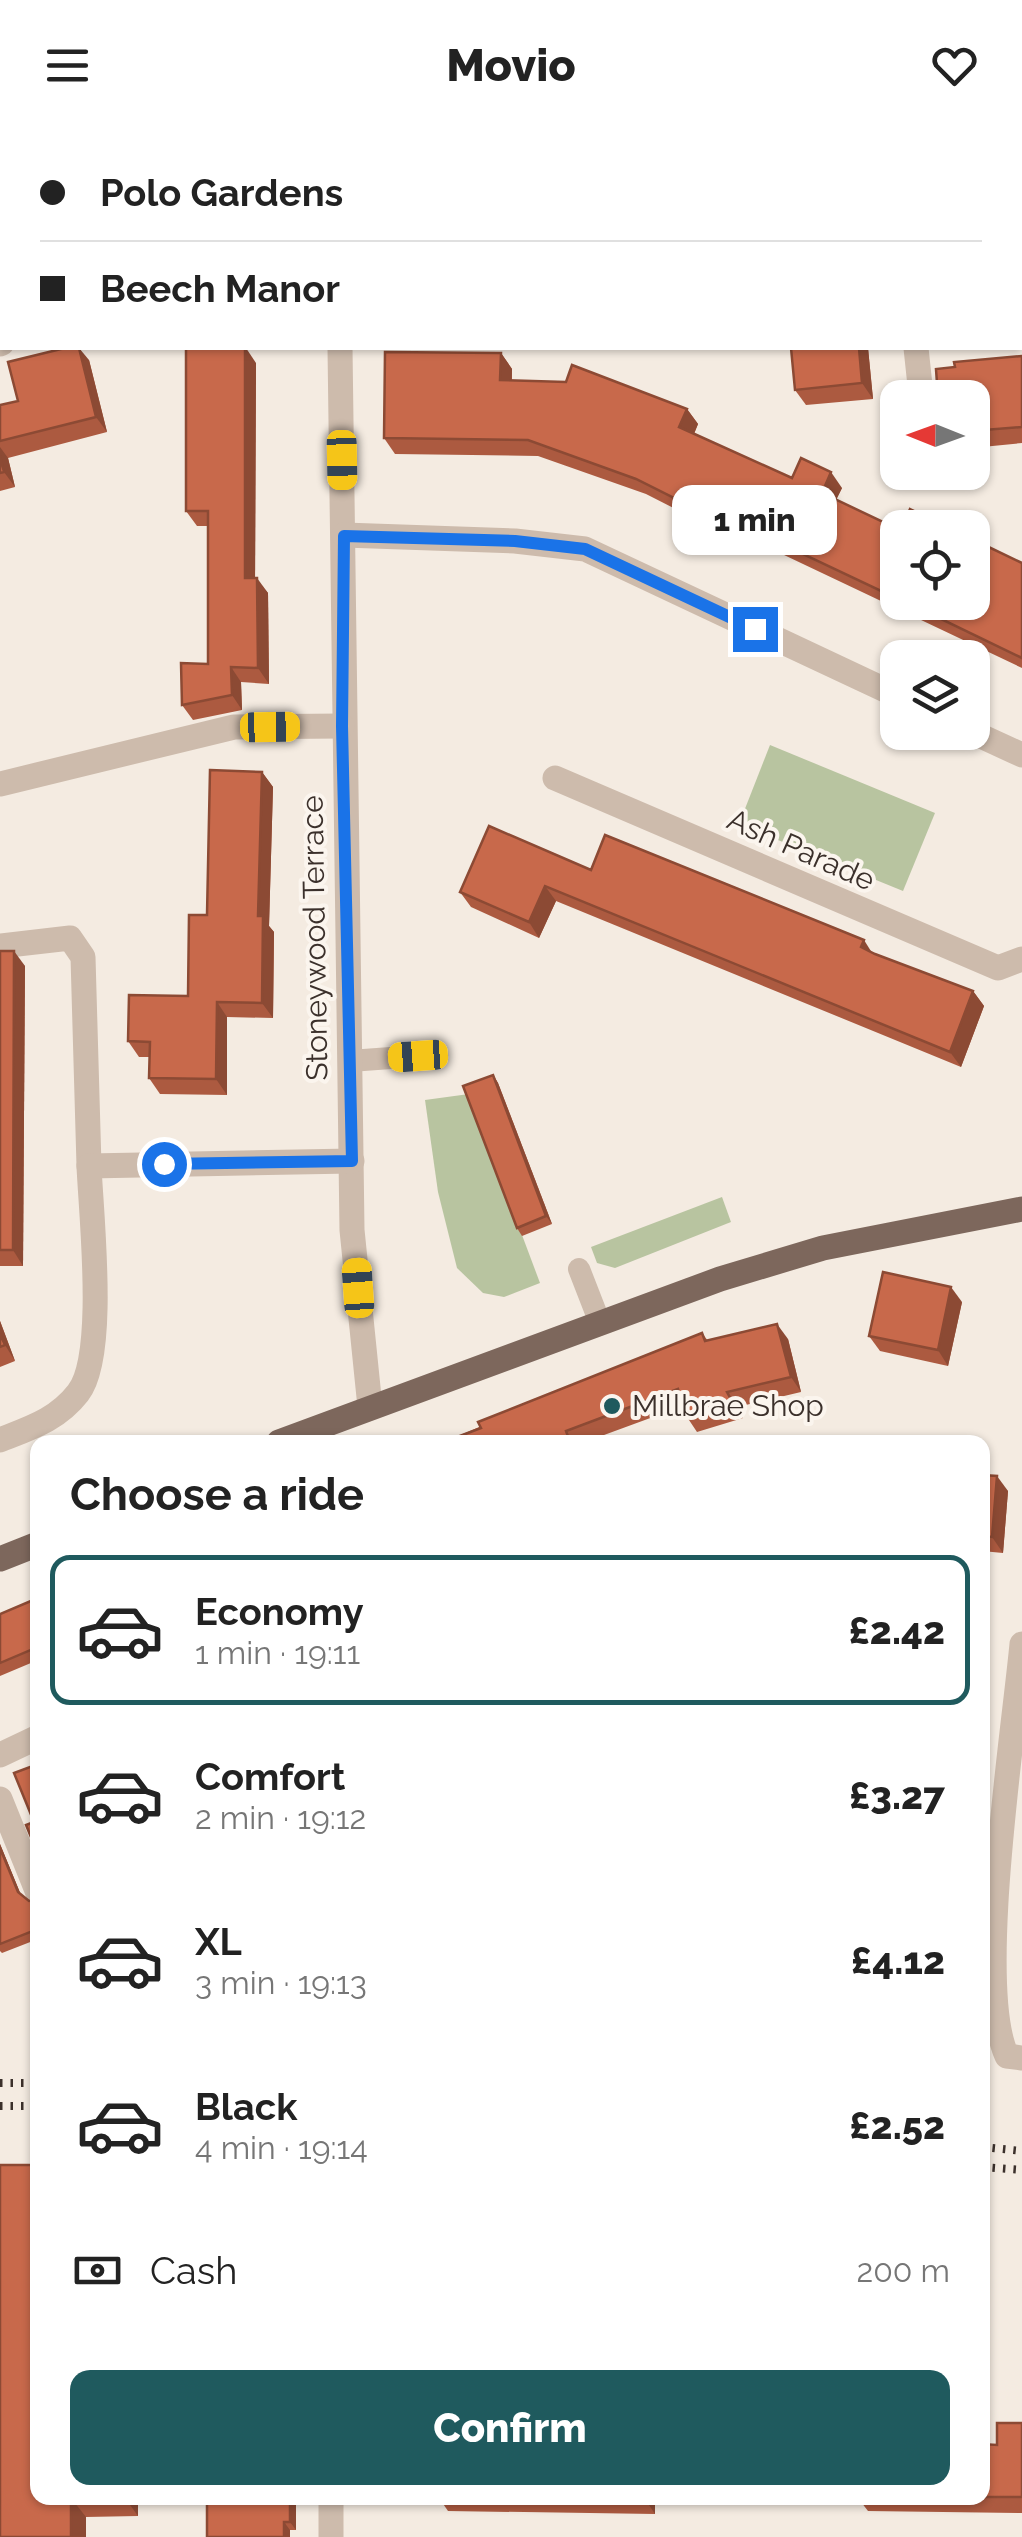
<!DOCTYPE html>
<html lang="en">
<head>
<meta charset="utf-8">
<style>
  body { margin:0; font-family:Raleway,sans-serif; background:#f6f6f6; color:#222; height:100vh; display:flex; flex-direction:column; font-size:38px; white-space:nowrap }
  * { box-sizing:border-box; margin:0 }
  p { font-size:32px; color:#767676 }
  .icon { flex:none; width:55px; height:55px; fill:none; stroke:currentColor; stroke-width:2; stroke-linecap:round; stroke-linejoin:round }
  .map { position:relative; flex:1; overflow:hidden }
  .side { position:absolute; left:30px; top:1305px; width:960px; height:1070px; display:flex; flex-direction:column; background:#fff; border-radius:20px; box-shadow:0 2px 8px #0004 }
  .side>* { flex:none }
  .guide { position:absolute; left:0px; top:0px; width:1022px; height:220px; box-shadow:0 2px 8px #0004; display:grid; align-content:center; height:220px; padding:0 40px; background:#fff }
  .needle { width:65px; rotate:271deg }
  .fabs { position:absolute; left:880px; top:250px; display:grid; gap:20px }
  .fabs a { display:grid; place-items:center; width:110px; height:110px; border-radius:20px; background:#fff; box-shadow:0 2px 8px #0004; font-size:50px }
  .end { position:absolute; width:45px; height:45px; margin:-22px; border:12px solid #1a73e8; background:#fff; box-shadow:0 0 0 5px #fff }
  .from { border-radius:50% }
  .bubble { position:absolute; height:70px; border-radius:20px; background:#fff; box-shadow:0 2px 8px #0004; font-size:32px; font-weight:800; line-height:70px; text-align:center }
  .car { position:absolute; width:30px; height:60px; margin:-30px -15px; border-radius:12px; box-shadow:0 0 8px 2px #0007; background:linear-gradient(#f5c518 24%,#345 0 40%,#f5c518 0 76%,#345 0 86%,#f5c518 0) }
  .guide b { display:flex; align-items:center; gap:35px; height:95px; font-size:38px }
  .guide b+b { border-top:2px solid #e0e0e0 }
  .guide i { width:25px; height:25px; background:#222 }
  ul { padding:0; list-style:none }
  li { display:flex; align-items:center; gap:30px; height:150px; margin:0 20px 15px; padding:0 20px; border:5px solid transparent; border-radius:20px }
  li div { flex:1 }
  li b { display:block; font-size:38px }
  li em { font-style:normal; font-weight:800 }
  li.current { border-color:#1f5a5e }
  li>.icon { width:90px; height:90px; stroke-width:1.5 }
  h2 { padding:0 40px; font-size:45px; line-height:120px }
  .pay { display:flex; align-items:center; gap:25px; height:110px; padding:0 40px; font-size:38px }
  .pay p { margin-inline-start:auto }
  .button { display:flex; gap:20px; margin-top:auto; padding:20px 40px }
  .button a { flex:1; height:115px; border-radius:20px; background:#1f5a5e; color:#fff; font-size:40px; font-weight:800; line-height:115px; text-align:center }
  header { display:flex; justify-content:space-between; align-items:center; height:130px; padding:0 40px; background:#fff; font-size:45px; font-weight:800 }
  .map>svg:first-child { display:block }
  .green { fill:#b8c4a0 }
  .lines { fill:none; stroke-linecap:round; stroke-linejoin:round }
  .lane { stroke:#cdbbac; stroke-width:22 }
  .street { stroke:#cdbbac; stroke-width:25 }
  .primary { stroke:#7d675c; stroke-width:25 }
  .rail { stroke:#3b302b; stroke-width:8; stroke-dasharray:2.5 8; stroke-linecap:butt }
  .wall { fill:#ac5a40 }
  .shaded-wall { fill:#8c4a34 }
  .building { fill:#c8694b; stroke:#8c4a34; stroke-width:2.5 }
  .route { stroke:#1a73e8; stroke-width:12 }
  .poi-dot { fill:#1f5a5e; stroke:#fbf5ee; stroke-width:4 }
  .labels { text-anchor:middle; stroke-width:8; stroke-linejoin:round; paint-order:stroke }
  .street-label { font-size:30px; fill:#3b302b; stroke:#fbf5ee }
  .poi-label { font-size:30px; fill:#3b302b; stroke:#fbf5ee; text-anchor:start }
</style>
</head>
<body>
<header><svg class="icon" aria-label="menu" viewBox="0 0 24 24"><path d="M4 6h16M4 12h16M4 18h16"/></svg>Movio<svg class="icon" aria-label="heart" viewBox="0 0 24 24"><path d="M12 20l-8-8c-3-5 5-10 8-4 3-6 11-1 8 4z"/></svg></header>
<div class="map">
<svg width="1022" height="2407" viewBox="0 0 1022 2407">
  <rect width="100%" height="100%" fill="#f4ebe1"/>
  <g class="green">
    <polygon points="770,615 935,683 903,761 739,694"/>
    <polygon points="469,964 540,1153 504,1167 483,1163 457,1138 438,1062 425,970"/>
    <polygon points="722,1067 731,1092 615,1138 597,1133 591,1117"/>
  </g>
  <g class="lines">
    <g class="lane">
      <polyline points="350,931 418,926"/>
      <polyline points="579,1139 600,1193"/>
    </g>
    <g class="street">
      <polyline points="336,0 336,2"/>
      <polyline points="949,0 949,2"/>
      <polyline points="1020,189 1022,189"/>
      <polyline points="0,214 2,213"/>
      <polyline points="340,218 352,1100 370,1277"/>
      <polyline points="916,218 921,265"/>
      <polyline points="344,405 515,411 585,419 898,566"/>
      <polyline points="972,602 1022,625"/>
      <polyline points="555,648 998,838 1022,829"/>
      <polyline points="0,654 234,597 342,596"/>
      <polyline points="0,816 70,808 83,827 89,1036"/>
      <path d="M0,1310C30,1298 57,1290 78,1263C107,1227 91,1085 89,1036L352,1031"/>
      <path d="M1022,1514C1014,1601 974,1857 1007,1926L1022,1928"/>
      <polyline points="0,1625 38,1607"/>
      <polyline points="0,1669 38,1763"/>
      <polyline points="331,2407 331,2368"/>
    </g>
    <g class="primary">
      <polyline points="279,1312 720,1149 823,1118 1022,1079"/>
      <polyline points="0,1429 38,1414"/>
    </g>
    <g class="rail">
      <polyline points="0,1953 38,1953"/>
      <polyline points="0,1976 38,1976"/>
      <polyline points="982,2017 1022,2021"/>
      <polyline points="982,2037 1022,2040"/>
    </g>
  </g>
  <g class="wall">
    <rect x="0" y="41" width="2" height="87"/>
    <rect x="1020" y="64" width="2" height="71"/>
    <polygon points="868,218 873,269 806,275 795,260"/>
    <polygon points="501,223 512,239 512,250 687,279 698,294 694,304 792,348 842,358 836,370 898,399 898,472 972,472 1022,433 1022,538 763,415 760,422 646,364 538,326 395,324 384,308"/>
    <polygon points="1022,226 1022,313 972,318 972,268 955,237"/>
    <polygon points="89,230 107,302 8,328 15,357 0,361 0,275 18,271"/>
    <polygon points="256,233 255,448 268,463 269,554 241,552 242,580 193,590 182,575 208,534 208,396 197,396 186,381"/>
    <polygon points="262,642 273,657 269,796 274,802 273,888 227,887 227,965 160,964 149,948 150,927 139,927 128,911 188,866 207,785"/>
    <polygon points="591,740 973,861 984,876 961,937 556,771 539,808 471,777 460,762"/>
    <polygon points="0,821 25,836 23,1136 0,1136"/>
    <polygon points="493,945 498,953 552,1094 522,1106 517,1098"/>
    <polygon points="962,1172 948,1236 880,1221 869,1206"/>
    <polygon points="0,1191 15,1231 0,1237"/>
    <polygon points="702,1203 708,1211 788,1209 801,1262 737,1277 743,1288 697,1302 687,1287 683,1276 585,1312 444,1312"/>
    <polygon points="982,1345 1008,1361 1003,1423 982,1421"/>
    <polygon points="38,1468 38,1530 0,1546 0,1484"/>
    <polygon points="0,1714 21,1765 29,1771 38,1770 38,1809 2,1823 0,1821"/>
    <polygon points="1022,2293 1022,2383 868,2381 858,2368 982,2368 997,2315"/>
    <polygon points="38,2368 138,2368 138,2386 86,2387 86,2407 0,2407"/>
    <polygon points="207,2368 296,2368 296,2400 290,2400 290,2407 207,2407"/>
    <polygon points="439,2368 655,2368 655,2384 448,2381"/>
  </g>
  <g class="shaded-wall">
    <polygon points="79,218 89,230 107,302 96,287"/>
    <polygon points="246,218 256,233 255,463 245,448"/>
    <polygon points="859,218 868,218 873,269 862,253"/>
    <polygon points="501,223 512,239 511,265 500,250"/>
    <polygon points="687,279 698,294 690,313 679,297"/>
    <polygon points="0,317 8,328 15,357 4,342 0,326"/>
    <polygon points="831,342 842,358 832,378 822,363"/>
    <polygon points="752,400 763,415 760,422 750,406"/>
    <polygon points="257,448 268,463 269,554 258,538"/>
    <polygon points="231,537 241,552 242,580 232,565"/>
    <polygon points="262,642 273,657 269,796 274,802 273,888 262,873 258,786"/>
    <polygon points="545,756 556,771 539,808 529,792"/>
    <polygon points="864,810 874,826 861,817"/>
    <polygon points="14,821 25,836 23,1136 13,1120"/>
    <polygon points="973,861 984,876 961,937 950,922"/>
    <polygon points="217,872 227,887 227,965 216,949"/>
    <polygon points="493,945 498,953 552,1094 546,1086"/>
    <polygon points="951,1157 962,1172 948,1236 938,1220"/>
    <polygon points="0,1191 15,1231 5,1215 0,1204"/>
    <polygon points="777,1194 788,1209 801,1262 791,1247"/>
    <polygon points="997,1346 1008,1361 1003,1423 992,1407"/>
    <polygon points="0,1714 23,1770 18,1762 0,1718"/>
    <polygon points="71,2368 86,2387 86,2407 71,2407"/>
    <polygon points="125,2368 138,2368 138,2386"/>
    <polygon points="290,2368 296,2368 296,2400 290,2392"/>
    <polygon points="645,2368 655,2368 655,2384 645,2369"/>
    <polygon points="284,2392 290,2400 290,2407 284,2407"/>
  </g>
  <g class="building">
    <rect x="217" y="0" width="64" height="2"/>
    <polygon points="445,0 510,0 509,2 445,2"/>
    <rect x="810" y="0" width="69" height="2"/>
    <rect x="0" y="41" width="2" height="69"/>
    <rect x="1020" y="64" width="2" height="54"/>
    <polygon points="65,218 79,218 96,287 0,311 0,275 18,271 8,232"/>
    <polygon points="186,218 245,218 245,448 257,448 258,538 231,537 232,565 182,575 181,533 208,534 208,381 186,381"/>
    <polygon points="791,218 859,218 862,253 795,260"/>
    <polygon points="385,222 501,223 500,250 566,252 572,235 687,279 679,297 792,348 801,328 831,342 822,363 898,399 898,469 752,400 750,406 636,349 528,310 384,308"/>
    <polygon points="1022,226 1022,297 972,301 972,268 938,268 936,239 955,237 954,232"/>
    <polygon points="0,326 4,342 0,343"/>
    <polygon points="910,379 948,398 901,398"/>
    <polygon points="972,409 1022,433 1022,528 906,472 972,472"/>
    <polygon points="210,640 262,642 258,786 263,786 262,873 217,872 216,949 149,948 150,912 128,911 129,865 188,866 189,785 207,785"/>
    <polygon points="489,696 591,740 605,705 864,810 861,817 875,824 973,861 950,922 545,756 529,792 460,762"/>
    <polygon points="0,821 14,821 13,1120 0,1120"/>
    <polygon points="493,945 546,1086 517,1098 463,956"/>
    <polygon points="883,1142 951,1157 938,1220 869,1206"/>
    <polygon points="777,1194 791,1247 727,1262 733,1273 687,1287 678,1259 566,1301 570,1312 444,1312 481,1298 478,1292 702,1203 705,1211"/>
    <polygon points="0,1204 5,1215 0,1217"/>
    <polygon points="982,1345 997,1346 992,1407 982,1406"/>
    <polygon points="38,1468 38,1517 0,1533 0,1484"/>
    <polygon points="38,1634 38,1724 26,1695 34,1692 14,1643"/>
    <polygon points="0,1718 18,1762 29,1771 38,1770 38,1799 0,1814"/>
    <polygon points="0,2035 38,2035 38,2368 71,2368 71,2407 0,2407"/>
    <polygon points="997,2293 1022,2293 1022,2367 982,2367 982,2314 997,2315"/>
    <polygon points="207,2368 290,2368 290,2392 284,2392 284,2407 207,2407"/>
    <polygon points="570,2368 645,2368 645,2369"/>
  </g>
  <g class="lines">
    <polyline class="route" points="164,1034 352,1031 342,596 344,406 515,411 585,419 755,499"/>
  </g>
  <circle class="poi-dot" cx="612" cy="1276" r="10"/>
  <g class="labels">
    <g class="street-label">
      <text transform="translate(801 720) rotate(24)" y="10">Ash Parade</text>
      <text transform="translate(315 808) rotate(-91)" y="10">Stoneywood Terrace</text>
    </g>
    <g class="poi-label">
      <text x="632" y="1286">Millbrae Shop</text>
    </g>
  </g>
</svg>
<div class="fabs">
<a><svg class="needle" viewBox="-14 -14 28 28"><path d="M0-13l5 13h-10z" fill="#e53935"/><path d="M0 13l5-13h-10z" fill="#767676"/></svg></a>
<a><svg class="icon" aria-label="locate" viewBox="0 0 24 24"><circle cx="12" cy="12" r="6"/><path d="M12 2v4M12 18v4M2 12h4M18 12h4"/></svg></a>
<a><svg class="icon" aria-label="layers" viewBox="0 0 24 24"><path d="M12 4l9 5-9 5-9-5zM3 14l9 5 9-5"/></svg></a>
</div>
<i class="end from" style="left:164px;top:1034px"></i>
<i class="end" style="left:755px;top:499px"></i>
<div class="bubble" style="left:672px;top:355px;width:165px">1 min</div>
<i class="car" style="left:342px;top:330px;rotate:179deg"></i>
<i class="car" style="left:270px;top:597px;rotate:89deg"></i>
<i class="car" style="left:418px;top:926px;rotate:266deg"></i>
<i class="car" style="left:358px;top:1158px;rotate:356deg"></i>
<div class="guide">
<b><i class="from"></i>Polo Gardens</b>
<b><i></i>Beech Manor</b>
</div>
<section class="side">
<h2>Choose a ride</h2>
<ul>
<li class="current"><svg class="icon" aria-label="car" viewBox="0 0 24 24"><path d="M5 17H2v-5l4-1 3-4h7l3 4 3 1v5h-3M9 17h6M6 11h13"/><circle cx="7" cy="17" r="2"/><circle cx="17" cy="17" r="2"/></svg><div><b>Economy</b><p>1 min · 19:11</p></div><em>£2.42</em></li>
<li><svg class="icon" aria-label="car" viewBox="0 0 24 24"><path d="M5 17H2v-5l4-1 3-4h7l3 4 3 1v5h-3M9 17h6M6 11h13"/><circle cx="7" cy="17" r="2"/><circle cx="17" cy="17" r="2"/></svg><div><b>Comfort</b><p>2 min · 19:12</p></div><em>£3.27</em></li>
<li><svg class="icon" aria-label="car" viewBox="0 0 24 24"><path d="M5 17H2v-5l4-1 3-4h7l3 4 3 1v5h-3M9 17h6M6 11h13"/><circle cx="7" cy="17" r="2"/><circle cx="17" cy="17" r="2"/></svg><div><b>XL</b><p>3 min · 19:13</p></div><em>£4.12</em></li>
<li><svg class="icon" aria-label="car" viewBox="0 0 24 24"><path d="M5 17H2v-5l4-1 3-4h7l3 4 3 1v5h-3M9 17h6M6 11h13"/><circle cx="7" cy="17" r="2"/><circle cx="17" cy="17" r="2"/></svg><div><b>Black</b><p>4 min · 19:14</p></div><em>£2.52</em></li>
</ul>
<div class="pay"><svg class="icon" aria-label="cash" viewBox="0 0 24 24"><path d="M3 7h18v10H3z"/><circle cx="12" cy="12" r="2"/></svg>Cash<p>200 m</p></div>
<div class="button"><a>Confirm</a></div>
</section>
</div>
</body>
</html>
